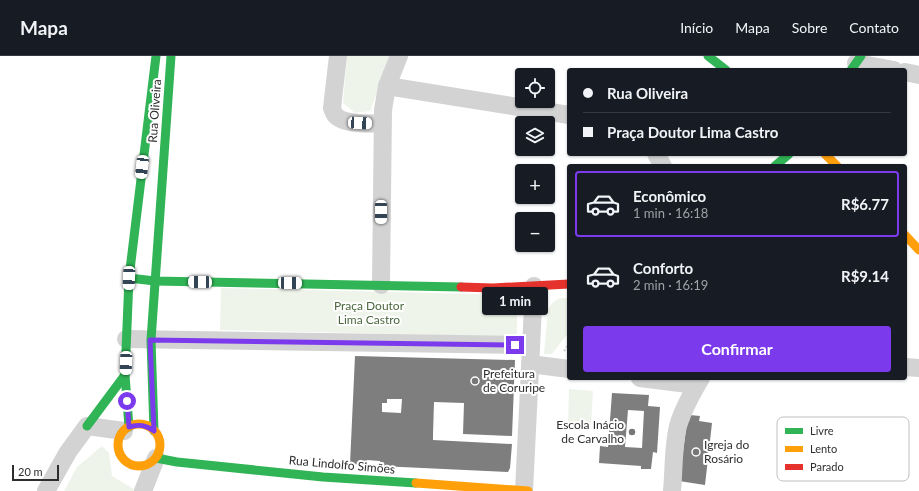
<!DOCTYPE html>
<html lang="pt">
<head>
<meta charset="utf-8">
<style>
  body { margin:0; font-family:Lato,sans-serif; background:#20242c; color:#f1f3f6; height:100vh; display:flex; flex-direction:column; font-size:15px; white-space:nowrap }
  * { box-sizing:border-box; margin:0 }
  p { font-size:13px; color:#9ea1a6 }
  .icon { flex:none; width:22px; height:22px; fill:none; stroke:currentColor; stroke-width:2; stroke-linecap:round; stroke-linejoin:round }
  .map { position:relative; flex:1; overflow:hidden }
  .panel { position:absolute; left:567px; top:108px; width:340px; height:216px; display:flex; flex-direction:column; background:#171b24; border-radius:4px; box-shadow:0 1px 3px #0004 }
  .panel>* { flex:none }
  .top-card { position:absolute; left:567px; top:12px; width:340px; height:88px; border-radius:4px; box-shadow:0 1px 3px #0004; display:grid; align-content:center; height:88px; padding:0 16px; background:#171b24 }
  .controls { position:absolute; left:515px; top:12px; display:grid; gap:8px }
  .controls a { display:grid; place-items:center; width:40px; height:40px; border-radius:4px; background:#171b24; box-shadow:0 1px 3px #0004; font-size:20px }
  .scale { position:absolute; left:12px; bottom:10px; width:47px; box-sizing:border-box; padding-left:4px; border:2px solid #2e2e2e; border-top:0; font-size:11px; line-height:14px; white-space:nowrap; color:#2e2e2e; -webkit-text-stroke:3px #fff; paint-order:stroke }
  .end { position:absolute; width:18px; height:18px; margin:-9px; border:5px solid #7c3aed; background:#fff; box-shadow:0 0 0 2px #fff }
  .from { border-radius:50% }
  .bubble { position:absolute; height:28px; border-radius:4px; background:#171b24; box-shadow:0 1px 3px #0004; font-size:13px; font-weight:700; line-height:28px; text-align:center }
  .car { position:absolute; width:12px; height:24px; margin:-12px -6px; border-radius:5px; box-shadow:0 0 3px 1px #0007; background:linear-gradient(#fff 24%,#345 0 40%,#fff 0 76%,#345 0 86%,#fff 0) }
  .top-card b { display:flex; align-items:center; gap:14px; height:38px; font-size:15px }
  .top-card b+b { border-top:1px solid #363941 }
  .top-card i { width:10px; height:10px; background:#f1f3f6 }
  ul { padding:7px 0 0; list-style:none }
  li { display:flex; align-items:center; gap:12px; height:66px; margin:0 8px 6px; padding:0 8px; border:2px solid transparent; border-radius:4px }
  li div { flex:1 }
  li b { display:block; font-size:15px }
  li em { font-style:normal; font-weight:700 }
  li.active { border-color:#7c3aed }
  li>.icon { width:36px; height:36px; stroke-width:1.5 }
  .primary-button { display:flex; gap:8px; margin-top:auto; padding:8px 16px }
  .primary-button a { flex:1; height:46px; border-radius:4px; background:#7c3aed; color:#fff; font-size:16px; font-weight:700; line-height:46px; text-align:center }
  header { display:flex; align-items:center; gap:24px; box-sizing:border-box; height:56px; padding:0 20px; background:#171b24; border-bottom:1px solid #363941 }
  header strong { font-size:19px }
  nav { display:flex; gap:22px; margin-inline-start:auto; font-size:14px }
  .map>svg:first-child { display:block }
  .green { fill:#eff4eb }
  .building { fill:#7e7e7e; fill-rule:evenodd }
  .lines { fill:none; stroke-linecap:round; stroke-linejoin:round }
  .path { stroke:#d3d3d3; stroke-width:2.5; stroke-dasharray:2 2; stroke-linecap:butt }
  .street { stroke:#d3d3d3; stroke-width:18 }
  .fast { stroke:#30b455; stroke-width:9 }
  .slow { stroke:#ff9f0a; stroke-width:9 }
  .jam { stroke:#e5322d; stroke-width:9 }
  .route { stroke:#7c3aed; stroke-width:5 }
  .poi-dot { fill:#777; stroke:#fff; stroke-width:1.5 }
  .labels { text-anchor:middle; stroke-width:4; stroke-linejoin:round; paint-order:stroke }
  .street-label { font-size:12px; fill:#2e2e2e; stroke:#fff }
  .park-label { font-size:12px; fill:#4b673d; stroke:#fff }
  .poi-label { font-size:12px; fill:#2e2e2e; stroke:#fff; text-anchor:start }
  .key { fill:#fff; stroke:#c0c0c0; stroke-width:1 }
  .key-label { font-size:11px; fill:#2e2e2e }
</style>
</head>
<body>
<header>
<strong>Mapa</strong>
<nav><a>Início</a><a>Mapa</a><a>Sobre</a><a>Contato</a></nav>
</header>
<div class="map">
<svg width="919" height="435" viewBox="0 0 919 435">
  <rect width="100%" height="100%" fill="#fff"/>
  <g class="green">
    <polygon points="347,0 391,0 370,55 355,57 343,47"/>
    <polygon points="221,232 517,239 517,281 220,274"/>
    <path d="M560,242H569V276L552,298H544L548,254C551,248 554,245 560,242Z"/>
    <polygon points="569,333 593,335 591,370 568,369"/>
    <polygon points="102,390 109,397 112,420 137,435 64,435 77,411"/>
  </g>
  <g class="building">
    <path d="M355,300L515,304L512,380L463,378L464,347L434,346L433,379V384L512,388L510,412L508,416L380,410V405L367,404V409L350,408ZM387,343H402L401,357L382,356V347H387Z"/>
    <path d="M612,337L649,339L648,350L660,351L657,397L653,396L651,413H641V410L599,407L600,390L608,391ZM628,354L644,355L642,392L625,391Z"/>
    <polygon points="690,359 700,360 699,365 712,367 705,429 679,425 687,366 689,366"/>
  </g>
  <g class="lines">
    <polyline class="path" points="564,295 569,288"/>
    <g class="street">
      <path d="M338,0L332,52C333,55 334,58 336,60C345,69 370,67 382,68"/>
      <polyline points="856,7 894,14"/>
      <polyline points="905,16 919,19"/>
      <polyline points="387,30 569,59"/>
      <polyline points="656,98 663,110"/>
      <polyline points="381,229 383,54 387,30 399,0"/>
      <polyline points="126,283 531,289"/>
      <polyline points="530,308 569,313"/>
      <polyline points="905,311 919,312"/>
      <polyline points="640,322 696,329"/>
      <polyline points="46,435 68,396 87,370 124,375"/>
      <polyline points="143,435 156,402"/>
      <polyline points="524,435 534,230"/>
      <path d="M672,435C674,414 673,391 678,370C683,353 692,337 701,322"/>
    </g>
    <g class="fast">
      <polyline points="708,0 726,14"/>
      <polyline points="851,14 861,0"/>
      <polyline points="775,110 789,98"/>
      <polyline points="129,222 155,225 461,231"/>
      <polyline points="87,370 125,319"/>
      <polyline points="129,371 125,319 129,222 156,0"/>
      <polyline points="154,375 151,284 171,0"/>
      <polyline points="156,402 177,406 323,421 416,427"/>
    </g>
    <g class="slow">
      <polyline points="825,98 837,110"/>
      <polyline points="905,179 919,194"/>
      <circle cx="139" cy="389" r="21"/>
      <polyline points="416,427 528,435"/>
    </g>
    <polyline class="jam" points="461,231 493,232 569,228"/>
  </g>
  <g class="lines">
    <path class="route" d="M127,345L129,371C139,368 146,369 154,375L150,284L515,289"/>
  </g>
  <g class="poi-dot">
    <circle cx="475" cy="325" r="4"/>
    <circle cx="632" cy="376" r="4"/>
    <circle cx="696" cy="396" r="4"/>
  </g>
  <g class="labels">
    <g class="street-label">
      <text transform="translate(155 55) rotate(-86)" y="4">Rua Oliveira</text>
      <text transform="translate(342 409) rotate(5)" y="4">Rua Lindolfo Simões</text>
    </g>
    <g class="park-label">
      <text x="369" y="254">Praça Doutor<tspan x="369" dy="14">Lima Castro</tspan></text>
    </g>
    <g class="poi-label">
      <text x="483" y="322">Prefeitura<tspan x="483" dy="14">de Coruripe</tspan></text>
      <text x="624" y="373" text-anchor="end">Escola Inácio<tspan x="624" dy="14">de Carvalho</tspan></text>
      <text x="704" y="393">Igreja do<tspan x="704" dy="14">Rosário</tspan></text>
    </g>
  </g>
  <rect x="777" y="361" width="132" height="64" rx="6" class="key"/>
  <rect x="785" y="372" width="18" height="6" fill="#30b455"/>
  <rect x="785" y="390" width="18" height="6" fill="#ff9f0a"/>
  <rect x="785" y="408" width="18" height="6" fill="#e5322d"/>
  <g class="key-label">
    <text x="810" y="379">Livre</text>
    <text x="810" y="397">Lento</text>
    <text x="810" y="415">Parado</text>
  </g>
</svg>
<div class="controls">
<a><svg class="icon" aria-label="locate" viewBox="0 0 24 24"><circle cx="12" cy="12" r="6"/><path d="M12 2v4M12 18v4M2 12h4M18 12h4"/></svg></a>
<a><svg class="icon" aria-label="layers" viewBox="0 0 24 24"><path d="M12 4l9 5-9 5-9-5zM3 14l9 5 9-5"/></svg></a>
<a>+</a>
<a>−</a>
</div>
<div class="scale">20 m</div>
<i class="end from" style="left:127px;top:345px"></i>
<i class="end" style="left:515px;top:289px"></i>
<div class="bubble" style="left:482px;top:231px;width:66px">1 min</div>
<i class="car" style="left:360px;top:67px;rotate:93deg"></i>
<i class="car" style="left:142px;top:111px;rotate:187deg"></i>
<i class="car" style="left:381px;top:156px;rotate:180deg"></i>
<i class="car" style="left:129px;top:222px;rotate:182deg"></i>
<i class="car" style="left:200px;top:226px;rotate:271deg"></i>
<i class="car" style="left:290px;top:227px;rotate:91deg"></i>
<i class="car" style="left:126px;top:307px;rotate:182deg"></i>
<div class="top-card">
<b><i class="from"></i>Rua Oliveira</b>
<b><i></i>Praça Doutor Lima Castro</b>
</div>
<section class="panel">
<ul>
<li class="active"><svg class="icon" aria-label="car" viewBox="0 0 24 24"><path d="M5 17H2v-5l4-1 3-4h7l3 4 3 1v5h-3M9 17h6M6 11h13"/><circle cx="7" cy="17" r="2"/><circle cx="17" cy="17" r="2"/></svg><div><b>Econômico</b><p>1 min · 16:18</p></div><em>R$6.77</em></li>
<li><svg class="icon" aria-label="car" viewBox="0 0 24 24"><path d="M5 17H2v-5l4-1 3-4h7l3 4 3 1v5h-3M9 17h6M6 11h13"/><circle cx="7" cy="17" r="2"/><circle cx="17" cy="17" r="2"/></svg><div><b>Conforto</b><p>2 min · 16:19</p></div><em>R$9.14</em></li>
</ul>
<div class="primary-button"><a>Confirmar</a></div>
</section>
</div>
</body>
</html>
